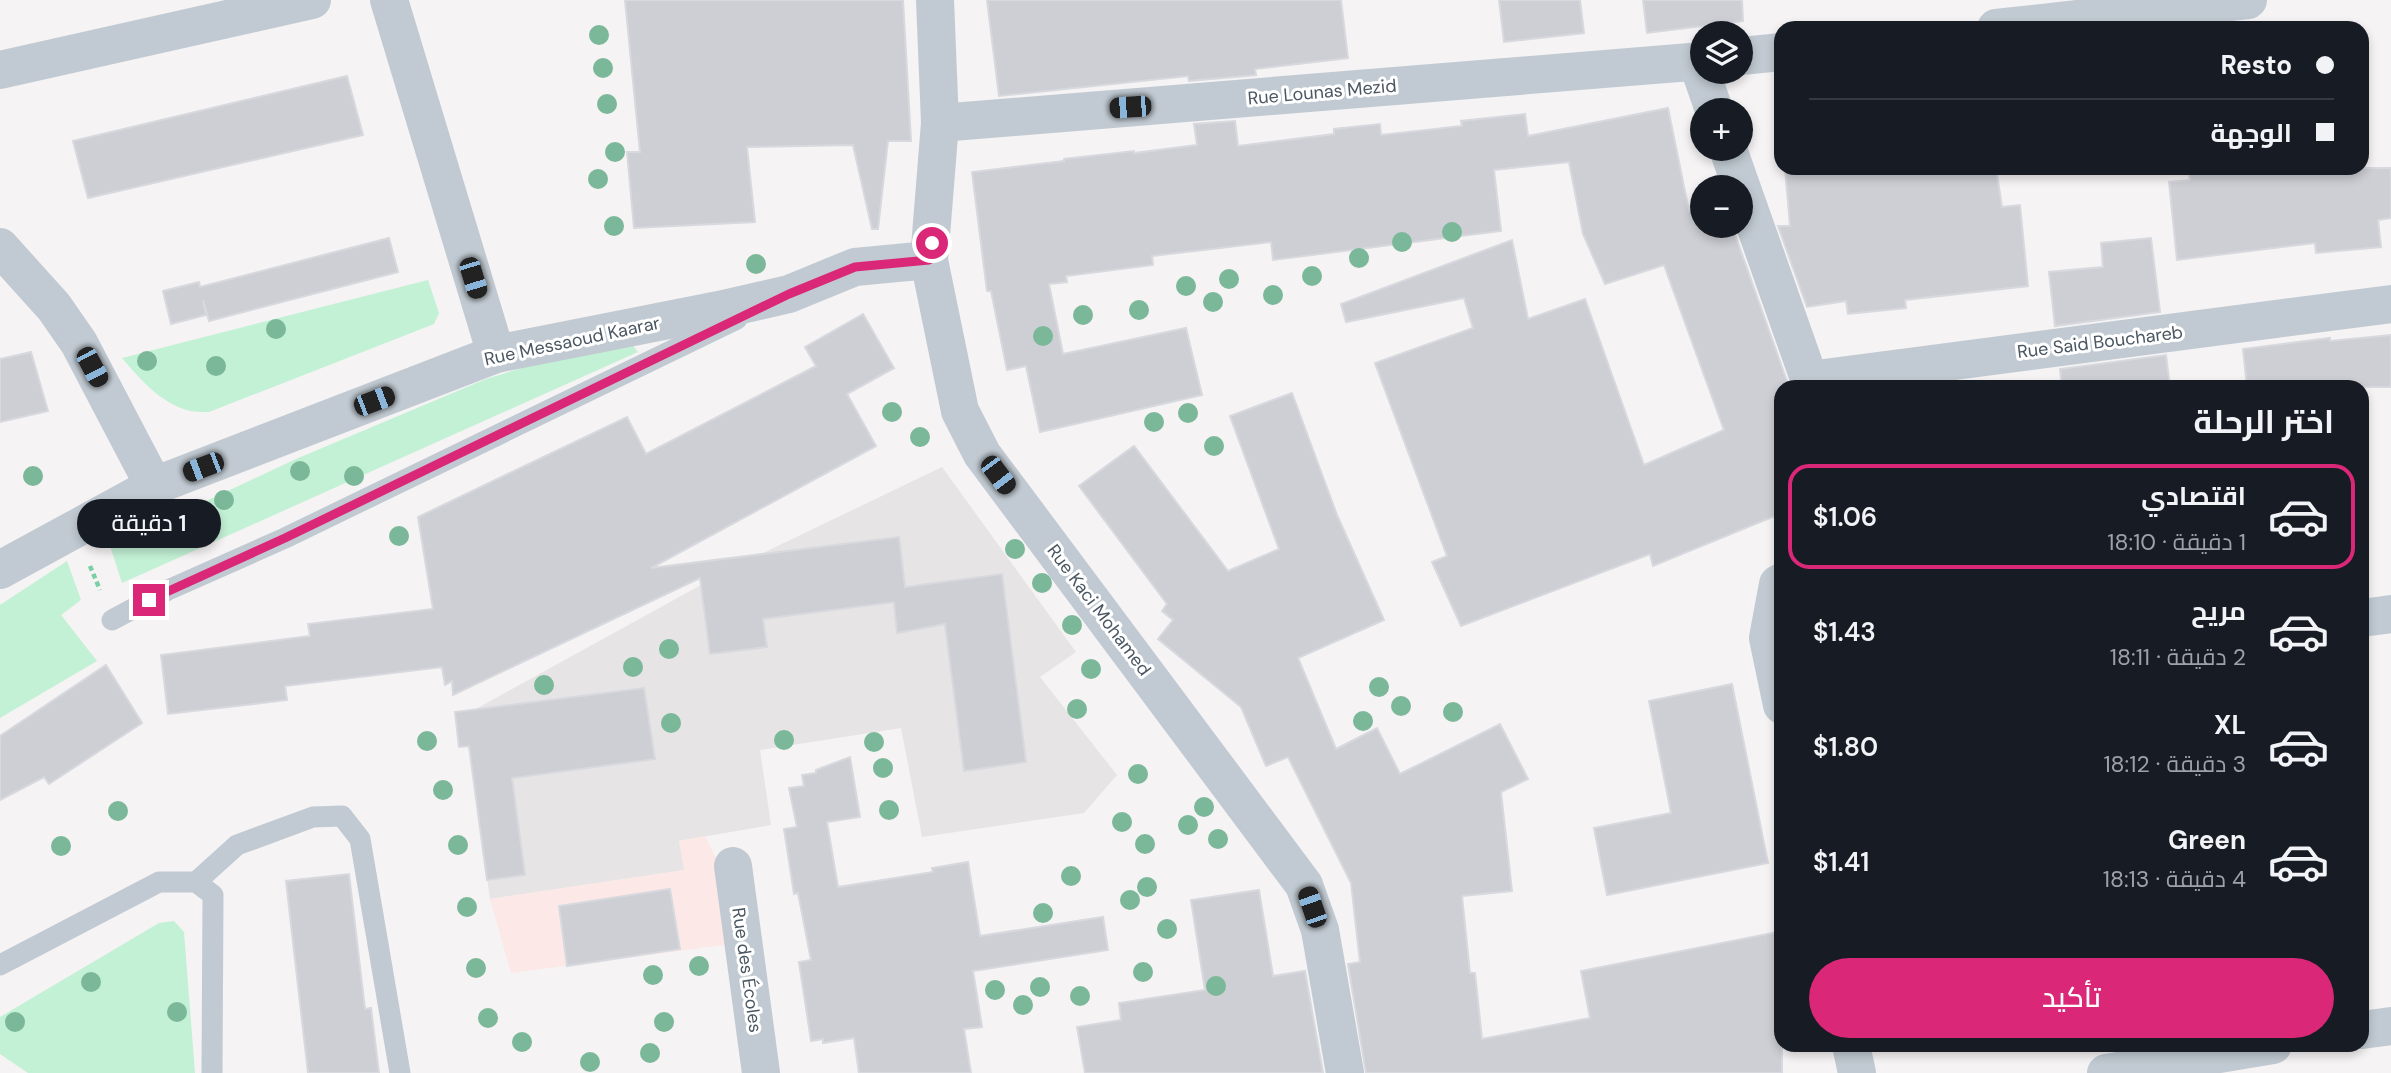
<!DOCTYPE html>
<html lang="ar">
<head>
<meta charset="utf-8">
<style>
  body { margin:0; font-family:"DM Sans",Cairo,sans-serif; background:#242831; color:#f1f3f6; direction:rtl; height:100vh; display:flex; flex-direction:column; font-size:26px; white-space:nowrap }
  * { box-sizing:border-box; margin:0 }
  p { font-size:23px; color:#9ea1a6 }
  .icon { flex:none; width:38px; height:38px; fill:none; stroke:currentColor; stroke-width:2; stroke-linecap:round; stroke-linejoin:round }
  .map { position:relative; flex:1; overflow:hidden; direction:ltr }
  .drawer { position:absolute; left:1774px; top:380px; width:595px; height:672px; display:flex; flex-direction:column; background:#171b24; border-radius:21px; box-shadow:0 4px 10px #0003; direction:rtl }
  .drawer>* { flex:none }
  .banner { position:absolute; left:1774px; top:21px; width:595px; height:154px; border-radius:21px; box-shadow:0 4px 10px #0003; direction:rtl; display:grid; align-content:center; height:154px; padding:0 35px; background:#171b24 }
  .fabs { position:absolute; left:1690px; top:21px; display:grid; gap:14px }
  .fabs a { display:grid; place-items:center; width:63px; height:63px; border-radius:50%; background:#171b24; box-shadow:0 4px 10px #0003; font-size:35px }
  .end { position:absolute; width:32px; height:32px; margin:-16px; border:9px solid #db2777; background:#fff; box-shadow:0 0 0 4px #fff }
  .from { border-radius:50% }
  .bubble { position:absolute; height:49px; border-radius:24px; background:#171b24; box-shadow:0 4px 10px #0003; font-size:23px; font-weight:600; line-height:49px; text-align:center; direction:rtl }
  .car { position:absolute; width:21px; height:42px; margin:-21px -10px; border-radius:9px; box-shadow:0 0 5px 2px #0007; background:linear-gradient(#222 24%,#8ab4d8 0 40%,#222 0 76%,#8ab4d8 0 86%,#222 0) }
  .banner b { display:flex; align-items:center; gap:24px; height:66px; font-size:26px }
  .banner b+b { border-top:2px solid #363941 }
  .banner i { width:18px; height:18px; background:#f1f3f6 }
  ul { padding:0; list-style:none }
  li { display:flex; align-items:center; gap:21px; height:105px; margin:0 14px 10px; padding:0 21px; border:4px solid transparent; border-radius:21px }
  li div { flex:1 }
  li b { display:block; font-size:26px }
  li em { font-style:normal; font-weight:600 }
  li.current { border-color:#db2777 }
  li>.icon { width:63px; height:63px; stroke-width:1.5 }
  h2 { padding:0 35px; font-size:32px; line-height:84px }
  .cta { display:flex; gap:14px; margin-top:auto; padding:14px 35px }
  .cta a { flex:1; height:80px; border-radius:42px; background:#db2777; color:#fff; font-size:28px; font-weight:600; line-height:80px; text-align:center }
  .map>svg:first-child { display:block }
  .education { fill:#e6e4e5 }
  .medical { fill:#fce8e6 }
  .green { fill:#c3f1d5 }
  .building { fill:#cdcfd5; stroke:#d7d9de; stroke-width:2 }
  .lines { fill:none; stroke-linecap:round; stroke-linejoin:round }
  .path { stroke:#7ad0a6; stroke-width:4.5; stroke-dasharray:5 3.5; stroke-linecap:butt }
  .service { stroke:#c1cad2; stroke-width:21 }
  .minor { stroke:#c1cad2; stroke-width:38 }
  .tertiary { stroke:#c1cad2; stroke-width:38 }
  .tree { fill:#7bb799 }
  .route { stroke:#db2777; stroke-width:9 }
  .labels { text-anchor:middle; stroke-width:6; stroke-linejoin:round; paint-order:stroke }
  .street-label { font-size:18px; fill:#4a5661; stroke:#fff }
</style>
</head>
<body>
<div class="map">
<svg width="2391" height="1073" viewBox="0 0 2391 1073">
  <rect width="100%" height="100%" fill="#f5f3f3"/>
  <polygon class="education" points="942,467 1076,652 1040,677 1117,775 1084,813 922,837 901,728 760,750 771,825 679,841 685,870 490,899 465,715 730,569"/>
  <polygon class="medical" points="705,836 721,869 732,944 511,973 490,899 684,870 679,841"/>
  <g class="green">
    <path d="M428,280L439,313L434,324L209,412C202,412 193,412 187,410C161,403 139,378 122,358Z"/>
    <polygon points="630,342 638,352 122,583 110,546 296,459 486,379 600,344"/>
    <polygon points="67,561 81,600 61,615 97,661 0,718 0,605"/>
    <polygon points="174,921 184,932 195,1073 28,1073 0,1054 0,1017 159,923"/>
  </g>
  <g class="building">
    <polygon points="625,0 903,0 911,141 888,141 878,229 872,229 853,145 747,147 755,222 634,228 627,152 640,152"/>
    <polygon points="987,0 1341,0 1348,58 1255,69 1256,75 1189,81 1188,76 999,96"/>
    <polygon points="1499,0 1580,0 1584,33 1504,42"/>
    <polygon points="1643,0 1742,0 1743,21 1647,33"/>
    <polygon points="347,76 363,135 88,198 73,141"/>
    <polygon points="1668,108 1689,211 1703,206 1703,226 1732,226 1789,387 1782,387 1782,513 1653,566 1650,554 1461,626 1432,562 1447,556 1375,363 1473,328 1464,298 1346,322 1341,304 1512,240 1528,319 1585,299 1644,465 1724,430 1664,265 1605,284 1583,234 1569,162 1494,170 1501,231 1273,260 1271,242 1152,256 1153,265 1066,276 1067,282 1049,284 1063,354 1186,328 1202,395 1040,432 1026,366 1007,370 991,291 987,291 972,172 1064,161 1064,159 1134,151 1134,153 1197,145 1194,124 1235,121 1238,146 1334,134 1334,129 1380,124 1381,135 1462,126 1461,121 1525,114 1528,136"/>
    <polygon points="1785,168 1996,168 2002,207 2020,205 2028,286 1905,300 1906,308 1848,314 1846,301 1807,307 1778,226 1790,226"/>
    <polygon points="2188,168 2270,168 2270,173 2318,168 2391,168 2391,218 2378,220 2381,247 2316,253 2315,243 2177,260 2169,182 2190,180"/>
    <polygon points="389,238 398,272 209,321 203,300 206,315 171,324 163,291 199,282 200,287"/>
    <polygon points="2151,238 2160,312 2055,326 2049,272 2103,267 2101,243"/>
    <polygon points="863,314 894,368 847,394 876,446 651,568 899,537 905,587 1002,574 1026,762 964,771 945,624 897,633 894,602 763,619 767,647 710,654 700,578 453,695 452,681 445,685 442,667 285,686 287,700 168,714 161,655 310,636 308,624 433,609 418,517 627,417 646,454 816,366 805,347"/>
    <polygon points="2391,335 2391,387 2247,387 2243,349 2330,338 2330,341"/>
    <polygon points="31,352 48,411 0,422 0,359"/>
    <polygon points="2166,355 2170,387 2062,387 2060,369"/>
    <polygon points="1292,393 1337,515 1384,620 1298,658 1336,749 1377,728 1400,774 1500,724 1528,779 1501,792 1512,891 1462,896 1470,973 1475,973 1482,1039 1590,1018 1581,971 1782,931 1782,1073 1366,1073 1348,964 1360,962 1351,883 1288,757 1266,766 1241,707 1158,639 1173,620 1162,611 1167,604 1079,486 1134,446 1228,571 1279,549 1230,416"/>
    <polygon points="106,665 142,723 49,784 44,777 0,800 0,736"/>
    <polygon points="1732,684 1768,863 1607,895 1594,828 1671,813 1649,701"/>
    <polygon points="644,688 655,759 512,778 525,875 487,880 469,746 459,747 455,712"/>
    <polygon points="850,757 860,817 827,822 838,887 933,872 932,868 968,862 980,936 1103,917 1108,950 973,971 982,1027 964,1029 971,1073 859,1073 854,1038 823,1043 823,1039 811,1041 799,962 811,960 798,893 794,894 784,829 797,827 789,788 804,786 802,775 816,773 816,770"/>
    <polygon points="349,874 365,1009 371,1008 379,1073 308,1073 286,881"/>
    <polygon points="670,889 680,949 567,966 559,906"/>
    <polygon points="1259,890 1273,976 1305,971 1323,1073 1085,1073 1077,1027 1121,1020 1119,1003 1205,990 1191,900"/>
  </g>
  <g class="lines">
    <polyline class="path" points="90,566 100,590"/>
    <g class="service">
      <polyline points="112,620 168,590 285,538 737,319"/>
      <polyline points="196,882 237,845 313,817 342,816 360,839 400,1073"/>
      <polyline points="0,965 159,882 196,882 213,895 212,1073"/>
    </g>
    <g class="minor">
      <polyline points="389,0 496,354"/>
      <polyline points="935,0 940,123"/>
      <polyline points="1697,61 1714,110"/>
      <polyline points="0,70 312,0"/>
      <polyline points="1728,149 1812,387"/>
      <polyline points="0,247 54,307 79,343 154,486"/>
      <polyline points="1809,380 2391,304"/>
      <polyline points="1782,582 1778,584 1768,638 1782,705"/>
      <polyline points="2362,618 2391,614"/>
      <polyline points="733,866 761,1073"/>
      <polyline points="2362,1030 2391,1026"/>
      <polyline points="1851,1045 1857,1073"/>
      <polyline points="2106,1073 2273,1045"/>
    </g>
    <g class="tertiary">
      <polyline points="1996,28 2248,0"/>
      <polyline points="1741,56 1782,52"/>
      <polyline points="0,570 154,486 496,354 719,310 789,294 855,267 929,260"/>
      <polyline points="1345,1073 1320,930 1304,885 982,454 960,411 929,260 940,123 1703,61"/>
    </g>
  </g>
  <g class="tree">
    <circle cx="599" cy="35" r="10"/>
    <circle cx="603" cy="68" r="10"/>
    <circle cx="607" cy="104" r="10"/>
    <circle cx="615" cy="152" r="10"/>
    <circle cx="598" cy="179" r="10"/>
    <circle cx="614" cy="226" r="10"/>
    <circle cx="1452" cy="232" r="10"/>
    <circle cx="1402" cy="242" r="10"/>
    <circle cx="1359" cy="258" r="10"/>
    <circle cx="756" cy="264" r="10"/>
    <circle cx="1312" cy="276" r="10"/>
    <circle cx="1229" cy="279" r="10"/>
    <circle cx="1186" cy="286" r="10"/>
    <circle cx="1273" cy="295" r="10"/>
    <circle cx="1213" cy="302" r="10"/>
    <circle cx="1139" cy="310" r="10"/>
    <circle cx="1083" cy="315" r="10"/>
    <circle cx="276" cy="329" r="10"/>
    <circle cx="1043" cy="336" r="10"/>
    <circle cx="147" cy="361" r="10"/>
    <circle cx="216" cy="366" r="10"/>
    <circle cx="892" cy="412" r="10"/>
    <circle cx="1188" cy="413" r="10"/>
    <circle cx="1154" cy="422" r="10"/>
    <circle cx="920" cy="437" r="10"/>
    <circle cx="1214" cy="446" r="10"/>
    <circle cx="300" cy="471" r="10"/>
    <circle cx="33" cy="476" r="10"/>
    <circle cx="354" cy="476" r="10"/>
    <circle cx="224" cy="500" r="10"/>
    <circle cx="187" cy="514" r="10"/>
    <circle cx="399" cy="536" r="10"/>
    <circle cx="1015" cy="549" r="10"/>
    <circle cx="1042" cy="583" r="10"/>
    <circle cx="1072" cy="625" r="10"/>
    <circle cx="669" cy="649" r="10"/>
    <circle cx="633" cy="667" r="10"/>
    <circle cx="1091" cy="669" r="10"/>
    <circle cx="544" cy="685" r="10"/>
    <circle cx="1379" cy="687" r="10"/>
    <circle cx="1401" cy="706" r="10"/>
    <circle cx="1077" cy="709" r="10"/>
    <circle cx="1453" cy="712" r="10"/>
    <circle cx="1363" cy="721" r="10"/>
    <circle cx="671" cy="723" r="10"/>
    <circle cx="784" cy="740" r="10"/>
    <circle cx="427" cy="741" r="10"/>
    <circle cx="874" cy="742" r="10"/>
    <circle cx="883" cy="768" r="10"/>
    <circle cx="1138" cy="774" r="10"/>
    <circle cx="443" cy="790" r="10"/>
    <circle cx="1204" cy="807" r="10"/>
    <circle cx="889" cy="810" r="10"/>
    <circle cx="118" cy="811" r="10"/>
    <circle cx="1122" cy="822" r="10"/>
    <circle cx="1188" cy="825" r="10"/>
    <circle cx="1218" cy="839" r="10"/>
    <circle cx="1145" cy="844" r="10"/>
    <circle cx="458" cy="845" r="10"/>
    <circle cx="61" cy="846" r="10"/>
    <circle cx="1071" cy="876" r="10"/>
    <circle cx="1147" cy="887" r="10"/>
    <circle cx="1130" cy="900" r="10"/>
    <circle cx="467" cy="907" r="10"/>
    <circle cx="1043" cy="913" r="10"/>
    <circle cx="1167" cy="929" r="10"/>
    <circle cx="699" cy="966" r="10"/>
    <circle cx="476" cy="968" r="10"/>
    <circle cx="1143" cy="972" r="10"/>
    <circle cx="653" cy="975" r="10"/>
    <circle cx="91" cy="982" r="10"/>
    <circle cx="1216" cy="986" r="10"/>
    <circle cx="1040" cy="987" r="10"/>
    <circle cx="995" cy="990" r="10"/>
    <circle cx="1080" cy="996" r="10"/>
    <circle cx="1023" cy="1005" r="10"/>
    <circle cx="177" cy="1012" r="10"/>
    <circle cx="488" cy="1018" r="10"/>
    <circle cx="15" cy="1022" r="10"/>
    <circle cx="664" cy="1022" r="10"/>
    <circle cx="522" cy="1042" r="10"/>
    <circle cx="650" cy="1053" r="10"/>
    <circle cx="590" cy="1062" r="10"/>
  </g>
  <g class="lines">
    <polyline class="route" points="149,600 285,538 789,294 855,267 929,260 932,243"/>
  </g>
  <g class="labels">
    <g class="street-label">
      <text transform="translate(1322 92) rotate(-5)" y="6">Rue Lounas Mezid</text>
      <text transform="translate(572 341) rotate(-12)" y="6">Rue Messaoud Kaarar</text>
      <text transform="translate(2100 342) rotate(-7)" y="6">Rue Said Bouchareb</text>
      <text transform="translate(1099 610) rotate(53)" y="6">Rue Kaci Mohamed</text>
      <text transform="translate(747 970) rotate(82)" y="6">Rue des Écoles</text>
    </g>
  </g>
</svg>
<div class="fabs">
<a><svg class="icon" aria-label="layers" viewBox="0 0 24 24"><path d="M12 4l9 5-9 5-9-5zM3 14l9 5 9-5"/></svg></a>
<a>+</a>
<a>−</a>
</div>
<i class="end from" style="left:932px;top:243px"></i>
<i class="end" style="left:149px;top:600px"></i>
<div class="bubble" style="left:77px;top:499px;width:144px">1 دقيقة</div>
<i class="car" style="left:1130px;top:107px;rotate:266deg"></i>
<i class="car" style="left:473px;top:278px;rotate:163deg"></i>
<i class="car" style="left:92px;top:367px;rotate:152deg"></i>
<i class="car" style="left:374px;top:401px;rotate:69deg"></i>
<i class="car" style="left:203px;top:467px;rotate:249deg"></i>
<i class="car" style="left:998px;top:475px;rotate:143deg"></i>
<i class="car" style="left:1312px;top:907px;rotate:341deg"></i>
<div class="banner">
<b><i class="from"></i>Resto</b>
<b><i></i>الوجهة</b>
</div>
<section class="drawer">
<h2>اختر الرحلة</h2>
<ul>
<li class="current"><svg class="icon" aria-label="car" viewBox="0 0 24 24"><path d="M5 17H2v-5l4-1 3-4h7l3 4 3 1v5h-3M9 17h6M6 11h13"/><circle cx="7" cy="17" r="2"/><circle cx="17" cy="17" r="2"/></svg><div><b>اقتصادي</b><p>1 دقيقة · 18:10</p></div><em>$1.06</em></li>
<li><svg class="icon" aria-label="car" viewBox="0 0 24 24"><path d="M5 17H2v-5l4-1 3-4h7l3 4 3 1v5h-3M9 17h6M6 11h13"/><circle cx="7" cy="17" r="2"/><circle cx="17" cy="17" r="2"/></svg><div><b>مريح</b><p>2 دقيقة · 18:11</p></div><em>$1.43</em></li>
<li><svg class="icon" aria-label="car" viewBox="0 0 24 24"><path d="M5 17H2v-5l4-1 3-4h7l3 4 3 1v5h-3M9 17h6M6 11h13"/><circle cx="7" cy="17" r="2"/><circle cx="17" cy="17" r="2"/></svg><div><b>XL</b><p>3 دقيقة · 18:12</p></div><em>$1.80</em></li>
<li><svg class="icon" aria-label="car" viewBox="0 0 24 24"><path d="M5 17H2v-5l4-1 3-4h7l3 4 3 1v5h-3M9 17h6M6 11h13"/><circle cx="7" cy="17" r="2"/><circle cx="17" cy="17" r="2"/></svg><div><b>Green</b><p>4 دقيقة · 18:13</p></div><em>$1.41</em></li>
</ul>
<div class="cta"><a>تأكيد</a></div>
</section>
</div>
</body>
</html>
